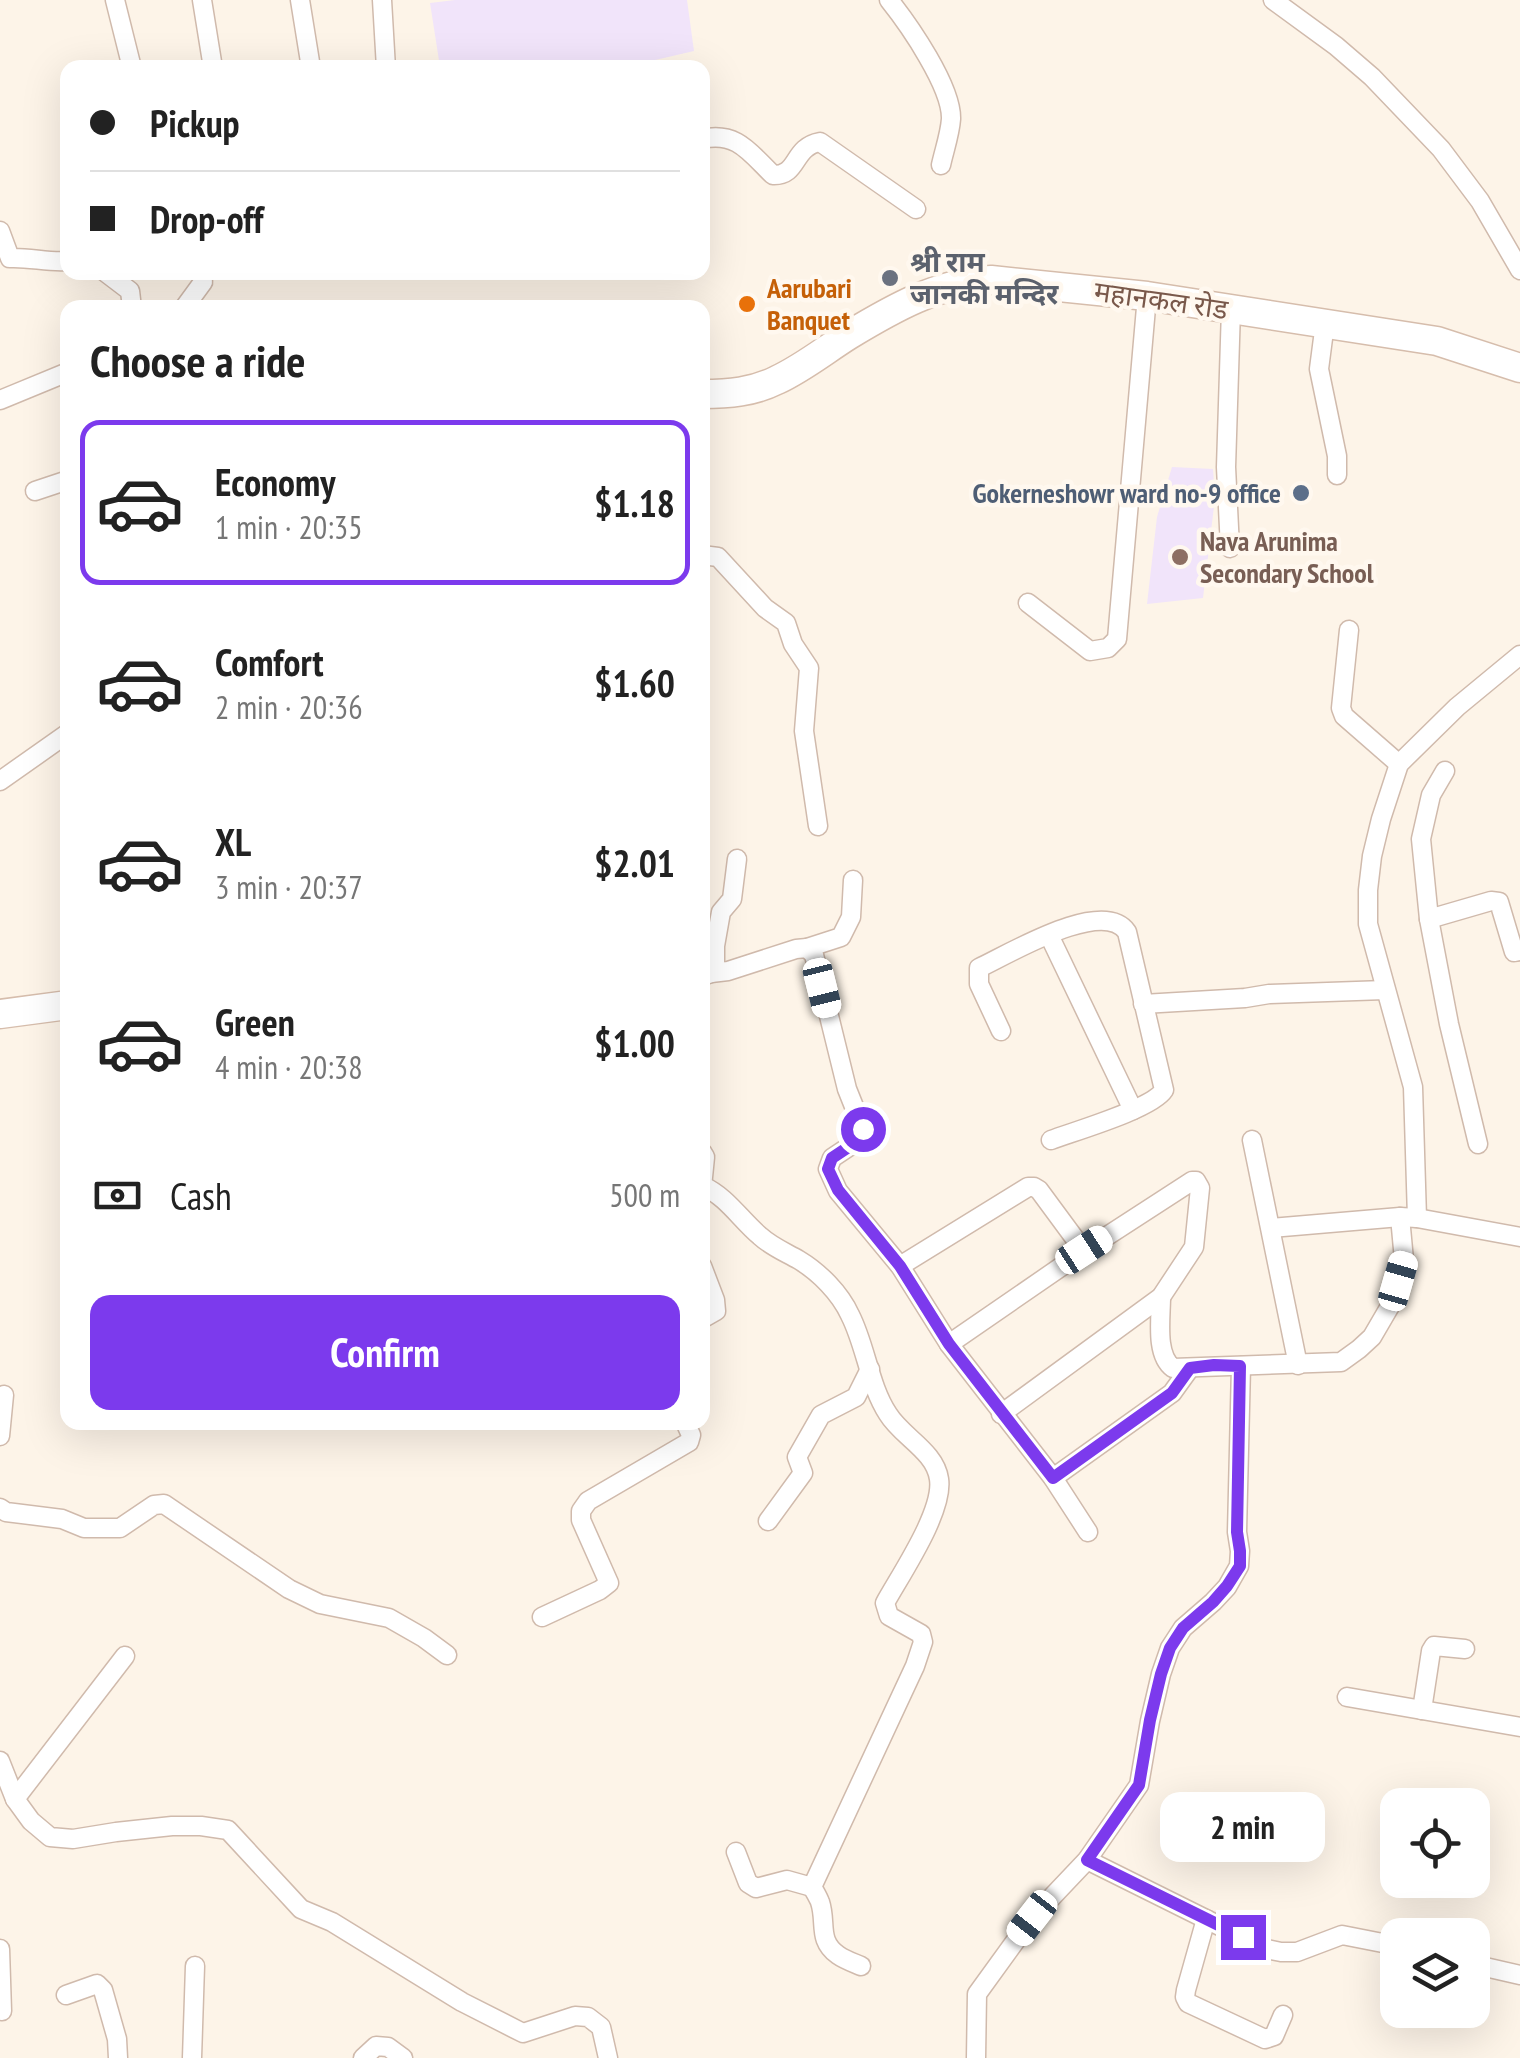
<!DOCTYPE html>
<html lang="en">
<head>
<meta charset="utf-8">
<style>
  body { margin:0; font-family:"PT Sans Narrow","Noto Sans Devanagari",sans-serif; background:#f6f6f6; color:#222; height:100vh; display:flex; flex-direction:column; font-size:38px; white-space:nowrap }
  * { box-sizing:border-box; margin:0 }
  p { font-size:32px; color:#767676 }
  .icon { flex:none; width:55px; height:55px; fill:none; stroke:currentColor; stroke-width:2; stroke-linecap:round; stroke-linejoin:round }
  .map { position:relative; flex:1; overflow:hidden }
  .drawer { position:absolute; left:60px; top:300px; width:650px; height:1130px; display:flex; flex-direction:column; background:#fff; border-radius:20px; box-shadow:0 10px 40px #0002 }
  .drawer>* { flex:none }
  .hud { position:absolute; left:60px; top:60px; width:650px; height:220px; border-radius:20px; box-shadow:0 10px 40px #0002; display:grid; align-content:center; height:220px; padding:0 30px; background:#fff }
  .fabs { position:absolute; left:1380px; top:1788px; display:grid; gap:20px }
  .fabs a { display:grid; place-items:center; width:110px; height:110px; border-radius:20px; background:#fff; box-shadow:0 10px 40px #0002; font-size:50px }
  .end { position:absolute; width:45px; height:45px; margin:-22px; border:12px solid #7c3aed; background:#fff; box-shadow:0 0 0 5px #fff }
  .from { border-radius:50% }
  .bubble { position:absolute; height:70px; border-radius:20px; background:#fff; box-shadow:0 10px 40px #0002; font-size:32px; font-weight:700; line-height:70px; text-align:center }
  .car { position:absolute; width:30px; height:60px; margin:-30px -15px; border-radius:12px; box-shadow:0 0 8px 2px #0007; background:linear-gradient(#fff 24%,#345 0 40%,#fff 0 76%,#345 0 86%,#fff 0) }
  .hud b { display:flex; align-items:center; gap:35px; height:95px; font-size:38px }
  .hud b+b { border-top:2px solid #e0e0e0 }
  .hud i { width:25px; height:25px; background:#222 }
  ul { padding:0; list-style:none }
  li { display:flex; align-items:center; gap:30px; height:165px; margin:0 20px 15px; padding:0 10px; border:5px solid transparent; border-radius:20px }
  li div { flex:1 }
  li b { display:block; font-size:38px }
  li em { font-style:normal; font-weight:700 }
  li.current { border-color:#7c3aed }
  li>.icon { width:90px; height:90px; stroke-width:1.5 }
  h2 { padding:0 30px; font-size:45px; line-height:120px }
  .pay { display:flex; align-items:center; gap:25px; height:110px; padding:0 30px; font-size:38px }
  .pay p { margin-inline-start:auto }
  .cta { display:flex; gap:20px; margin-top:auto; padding:20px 30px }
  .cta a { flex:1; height:115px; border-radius:20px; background:#7c3aed; color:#fff; font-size:40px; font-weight:700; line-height:115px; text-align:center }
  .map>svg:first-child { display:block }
  .education { fill:#f1e4fa }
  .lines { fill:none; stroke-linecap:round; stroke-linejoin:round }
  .street-casing { stroke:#d0baac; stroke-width:21 }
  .secondary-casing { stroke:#d6bdac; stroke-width:31 }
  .street { stroke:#fff; stroke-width:18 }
  .secondary { stroke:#fff; stroke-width:28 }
  .route { stroke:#7c3aed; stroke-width:12 }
  .worship-dot { fill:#6b7280; stroke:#fff8ef; stroke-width:4 }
  .food-dot { fill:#e8710a; stroke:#fff8ef; stroke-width:4 }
  .service-dot { fill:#5c6f8a; stroke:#fff8ef; stroke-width:4 }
  .education-dot { fill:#8d6e63; stroke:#fff8ef; stroke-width:4 }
  .labels { text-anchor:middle; stroke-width:9; stroke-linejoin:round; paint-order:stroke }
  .worship-label { font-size:28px; font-weight:bold; fill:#5b616d; stroke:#fff8ef; text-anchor:start }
  .food-label { font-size:28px; font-weight:bold; fill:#c56008; stroke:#fff8ef; text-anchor:start }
  .street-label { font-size:28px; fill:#79584a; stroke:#fff8ef }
  .service-label { font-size:28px; font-weight:bold; fill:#4e5e75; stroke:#fff8ef; text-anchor:end }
  .education-label { font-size:28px; font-weight:bold; fill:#785e54; stroke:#fff8ef; text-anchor:start }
</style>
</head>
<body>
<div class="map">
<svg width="1520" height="2058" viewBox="0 0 1520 2058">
  <rect width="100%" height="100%" fill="#fdf4e8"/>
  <g class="education">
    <polygon points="455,0 687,0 694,51 625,67 440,67 430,3"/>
    <polygon points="1172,467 1213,469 1215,498 1203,598 1147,604 1157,517"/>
  </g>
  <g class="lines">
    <defs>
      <g id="street">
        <polyline points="115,0 132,68"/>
        <polyline points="202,0 213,68"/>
        <polyline points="300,0 311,68"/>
        <polyline points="382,0 386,68"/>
        <path d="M889,0C909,25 952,87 951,119C950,134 944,151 941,165"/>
        <polyline points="1273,0 1336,46 1372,77 1441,149 1480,201 1520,270"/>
        <path d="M702,139C737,131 750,153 773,175C799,176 792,147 820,142L916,209"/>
        <path d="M0,231L10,258C30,257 49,263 68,261"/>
        <polyline points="105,272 130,291 132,308"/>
        <polyline points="184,308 203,282"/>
        <polyline points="1325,323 1319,369 1337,456 1337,475"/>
        <polyline points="0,400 68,372"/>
        <polyline points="35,491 68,480"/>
        <polyline points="1230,548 1226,467 1231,309"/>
        <polyline points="702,555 718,557 765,608 786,623 793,644 809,668 804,731 818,826"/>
        <polyline points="1028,603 1090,651 1108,648 1117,639 1147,296"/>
        <polyline points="1349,630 1341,708 1344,716 1399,764"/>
        <polyline points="1445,771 1431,795 1421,839 1429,919 1449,1024 1478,1144"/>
        <polyline points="0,781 68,733"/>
        <polyline points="1429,919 1491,901 1499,902 1514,952 1520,951"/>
        <polyline points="1049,935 1133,1110"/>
        <polyline points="807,948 841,937 851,917 853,880"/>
        <polyline points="711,973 728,971 796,949 807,948 814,955 847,1089 863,1129 862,1138 832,1158 828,1169 838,1191 900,1266 949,1344 1053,1478 1088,1532"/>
        <polyline points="703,976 711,973 715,962 715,946 721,912 732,899 737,859"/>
        <polyline points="1143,1004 1245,998 1269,994 1385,990"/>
        <path d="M1001,1031L979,984V968C1009,954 1103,897 1127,932L1164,1090C1152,1109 1075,1131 1051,1140"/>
        <polyline points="1252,1140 1298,1365"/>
        <polyline points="702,1152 705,1157 702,1187"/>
        <path d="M703,1186C727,1197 740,1219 760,1236C772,1247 785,1252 799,1260C819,1272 840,1293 850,1315C866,1346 869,1385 888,1414C902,1437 935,1451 939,1479C944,1511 901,1574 885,1603L889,1616L921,1634L923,1642L915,1666L812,1887L787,1880L756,1888L748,1883L736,1852"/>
        <polyline points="1417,1218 1413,1087 1368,924 1368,890 1372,856 1381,819 1399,764 1457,707 1520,655"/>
        <polyline points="1271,1228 1400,1217 1417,1218 1520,1237"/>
        <polyline points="702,1266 715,1300 716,1311 702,1319"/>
        <polyline points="900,1266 1028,1187 1034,1187 1039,1190 1084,1251"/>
        <path d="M1161,1297C1161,1318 1155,1355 1173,1368L1341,1362L1359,1349L1372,1337L1393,1301L1404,1260L1400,1217"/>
        <polyline points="949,1344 1084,1251 1192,1181 1196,1181 1200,1188 1194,1247 1161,1297 1001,1414"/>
        <polyline points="0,1436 4,1395"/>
        <polyline points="1053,1478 1172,1393 1190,1368"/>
        <polyline points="0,1508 6,1512 62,1519 84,1528 120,1528 154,1505 164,1504 289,1589 320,1604 389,1618 424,1638 447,1655"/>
        <polyline points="768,1521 803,1473 797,1457 821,1415 856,1397 870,1369"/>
        <polyline points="542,1617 600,1590 609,1583 581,1520 581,1511 588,1501 689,1442 691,1435 685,1422"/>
        <polyline points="1347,1697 1520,1727"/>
        <polyline points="1422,1710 1431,1651 1434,1646 1465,1649"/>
        <polyline points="0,1761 15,1799 31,1821 50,1837 73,1839 116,1832 172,1826 201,1826 228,1830 301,1909 332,1922 462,2002 523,2033 575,2016 588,2017 601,2027 608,2058"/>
        <polyline points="15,1799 125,1656"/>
        <polyline points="1087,1860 1266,1949 1281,1952 1297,1952 1342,1935 1398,1946"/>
        <path d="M812,1887C813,1888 820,1901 820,1902C827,1923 817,1940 838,1955C845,1960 854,1963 861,1966"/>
        <polyline points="1206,1919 1186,1990 1185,1997 1188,2003 1265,2039 1274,2036 1283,2015"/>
        <polyline points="0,1949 2,2011"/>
        <polyline points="1472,1964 1520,1975"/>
        <polyline points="66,1995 97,1984 103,1990 117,2039 118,2058"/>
        <polyline points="192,2058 195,1966"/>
        <polyline points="363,2058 376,2046 388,2047 403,2058"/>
        <polyline points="976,2058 977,1994 1032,1918 1087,1860 1139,1785 1150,1721 1161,1674 1170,1648 1183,1628 1213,1602 1227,1587 1239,1566 1240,1551 1237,1532 1241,1366"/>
      </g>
      <g id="secondary">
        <path d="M702,394C729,394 753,392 777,380C803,368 825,350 849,335C892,309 939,282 991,280L1147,296L1437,341L1520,368"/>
        <polyline points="0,1014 68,1005"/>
      </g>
    </defs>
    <use href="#street" class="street-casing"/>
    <use href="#secondary" class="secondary-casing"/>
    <use href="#street" class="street"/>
    <use href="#secondary" class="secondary"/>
  </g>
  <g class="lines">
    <polyline class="route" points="863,1129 862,1138 832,1158 828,1169 838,1190 900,1266 949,1344 1053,1478 1172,1393 1190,1368 1214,1365 1240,1366 1237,1532 1240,1551 1240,1566 1227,1586 1213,1602 1183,1628 1170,1648 1161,1674 1150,1720 1139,1785 1087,1860 1243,1937"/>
  </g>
  <circle class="worship-dot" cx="890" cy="278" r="10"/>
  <circle class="food-dot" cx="747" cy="304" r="10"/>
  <circle class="service-dot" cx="1301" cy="493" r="10"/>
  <circle class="education-dot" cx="1180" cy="557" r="10"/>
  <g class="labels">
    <g class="worship-label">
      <text x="910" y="272">श्री राम<tspan x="910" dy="32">जानकी मन्दिर</tspan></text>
    </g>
    <g class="food-label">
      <text x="767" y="298">Aarubari<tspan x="767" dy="32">Banquet</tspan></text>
    </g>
    <g class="street-label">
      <text transform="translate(1161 300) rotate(8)" y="10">महानकल रोड</text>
    </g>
    <g class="service-label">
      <text x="1281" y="503">Gokerneshowr ward no-9 office</text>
    </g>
    <g class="education-label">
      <text x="1200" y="551">Nava Arunima<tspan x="1200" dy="32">Secondary School</tspan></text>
    </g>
  </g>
</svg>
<div class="fabs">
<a><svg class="icon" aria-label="locate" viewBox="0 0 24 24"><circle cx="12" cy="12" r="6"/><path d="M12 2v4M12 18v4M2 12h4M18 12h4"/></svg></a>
<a><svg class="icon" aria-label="layers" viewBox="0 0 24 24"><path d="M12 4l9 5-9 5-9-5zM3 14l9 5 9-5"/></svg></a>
</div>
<i class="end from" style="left:863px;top:1129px"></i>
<i class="end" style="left:1243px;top:1937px"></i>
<div class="bubble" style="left:1160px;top:1792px;width:165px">2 min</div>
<i class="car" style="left:822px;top:988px;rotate:166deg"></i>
<i class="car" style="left:1084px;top:1250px;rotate:57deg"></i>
<i class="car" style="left:1398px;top:1281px;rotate:16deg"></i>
<i class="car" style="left:1032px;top:1918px;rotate:218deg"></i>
<div class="hud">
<b><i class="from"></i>Pickup</b>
<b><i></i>Drop-off</b>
</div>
<section class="drawer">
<h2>Choose a ride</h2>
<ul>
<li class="current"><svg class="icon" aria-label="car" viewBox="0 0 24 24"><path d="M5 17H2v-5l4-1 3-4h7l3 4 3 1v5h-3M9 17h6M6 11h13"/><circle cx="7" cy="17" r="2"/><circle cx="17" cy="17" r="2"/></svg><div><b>Economy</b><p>1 min · 20:35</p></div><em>$1.18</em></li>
<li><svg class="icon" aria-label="car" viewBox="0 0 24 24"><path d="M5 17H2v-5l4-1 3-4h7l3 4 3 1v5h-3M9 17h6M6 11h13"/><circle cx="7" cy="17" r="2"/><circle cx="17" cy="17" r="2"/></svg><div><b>Comfort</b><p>2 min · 20:36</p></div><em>$1.60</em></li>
<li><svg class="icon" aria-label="car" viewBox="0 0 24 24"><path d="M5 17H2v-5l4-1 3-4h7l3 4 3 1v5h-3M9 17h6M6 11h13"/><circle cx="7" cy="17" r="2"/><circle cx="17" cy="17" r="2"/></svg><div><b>XL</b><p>3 min · 20:37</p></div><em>$2.01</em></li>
<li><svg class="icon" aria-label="car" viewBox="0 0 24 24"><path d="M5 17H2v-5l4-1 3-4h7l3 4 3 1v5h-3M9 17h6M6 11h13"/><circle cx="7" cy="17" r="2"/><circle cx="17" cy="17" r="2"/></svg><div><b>Green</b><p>4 min · 20:38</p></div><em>$1.00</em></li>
</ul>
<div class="pay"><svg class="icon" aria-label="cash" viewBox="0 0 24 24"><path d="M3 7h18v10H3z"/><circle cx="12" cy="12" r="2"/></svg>Cash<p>500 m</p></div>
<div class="cta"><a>Confirm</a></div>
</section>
</div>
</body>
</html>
